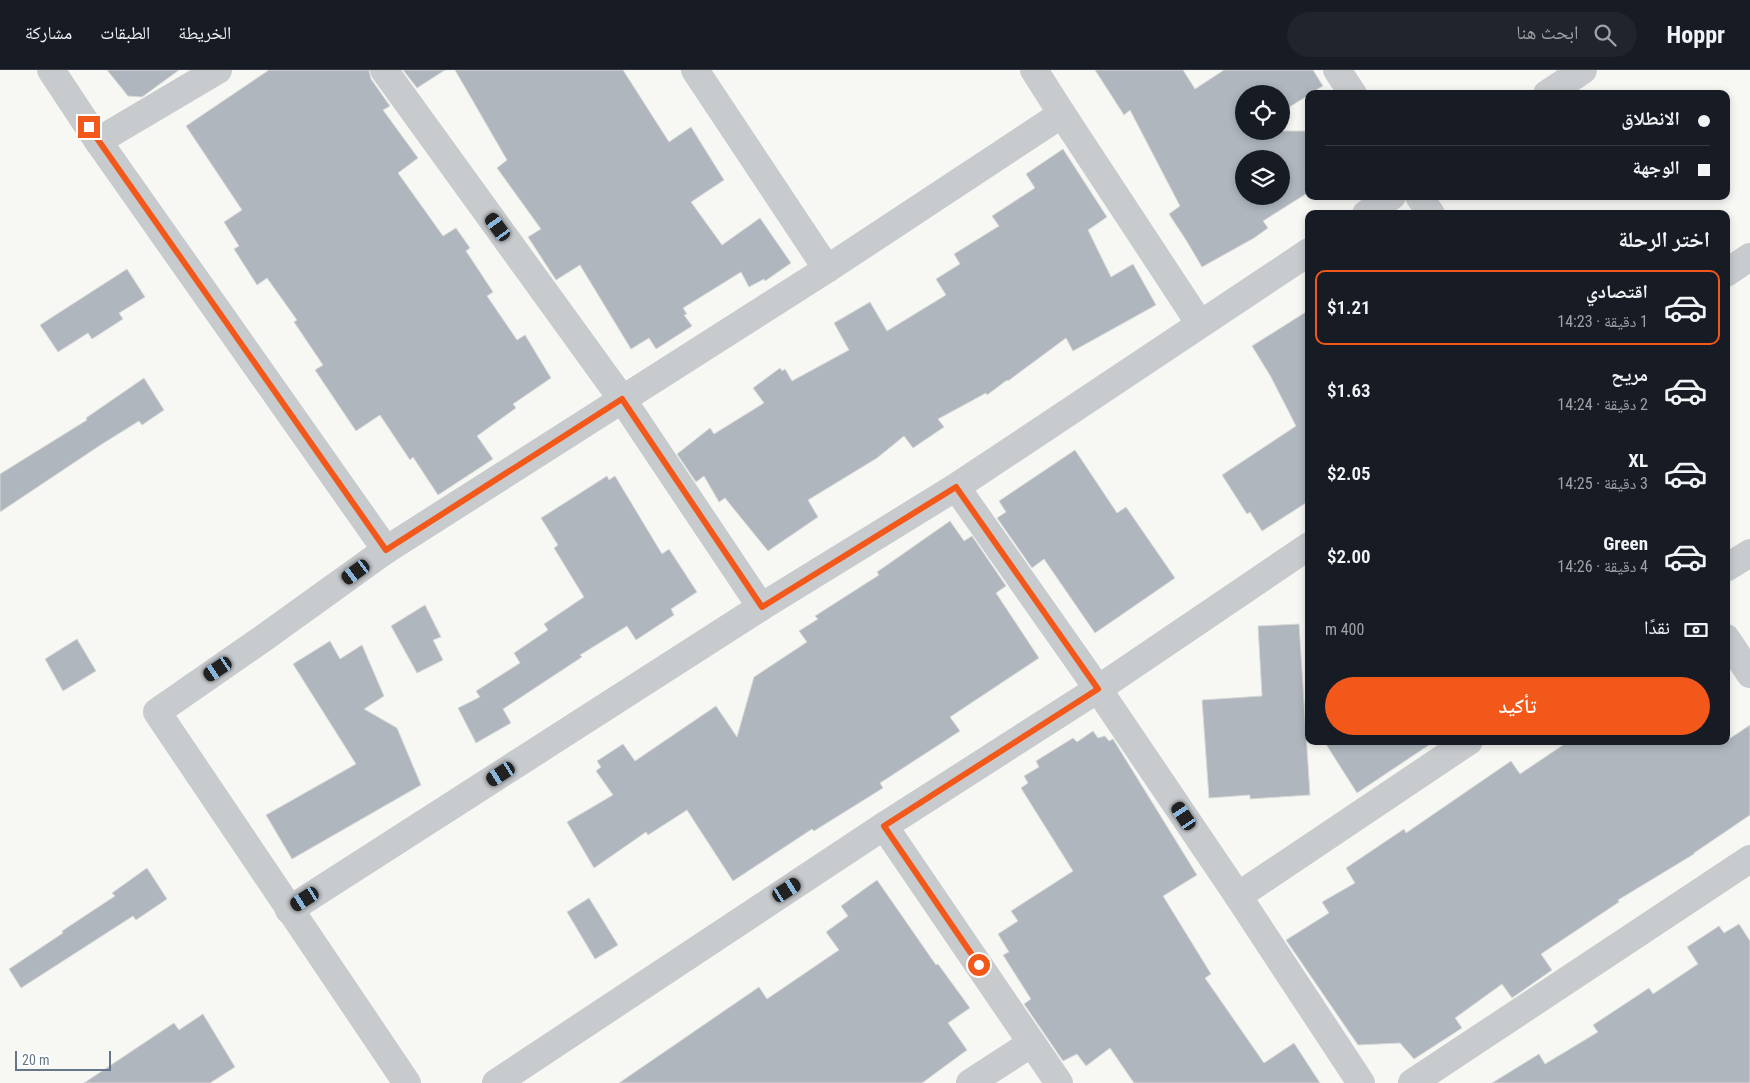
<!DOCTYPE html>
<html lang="ar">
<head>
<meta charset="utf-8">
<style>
  body { margin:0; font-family:"Roboto Condensed","Noto Naskh Arabic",sans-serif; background:#20242c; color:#f1f3f6; direction:rtl; height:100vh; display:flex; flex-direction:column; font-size:19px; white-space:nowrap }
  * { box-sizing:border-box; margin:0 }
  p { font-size:16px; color:#9ea1a6 }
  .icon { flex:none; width:28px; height:28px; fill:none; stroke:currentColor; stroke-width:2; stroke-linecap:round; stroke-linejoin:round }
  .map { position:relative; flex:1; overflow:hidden; direction:ltr }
  .panel { position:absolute; left:1305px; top:140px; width:425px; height:535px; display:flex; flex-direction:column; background:#171b24; border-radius:10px; box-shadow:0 2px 8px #0003; direction:rtl }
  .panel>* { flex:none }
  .top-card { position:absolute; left:1305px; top:20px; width:425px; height:110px; border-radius:10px; box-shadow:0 2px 8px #0003; direction:rtl; display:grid; align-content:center; height:110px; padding:0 20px; background:#171b24 }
  .buttons { position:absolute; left:1235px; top:15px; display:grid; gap:10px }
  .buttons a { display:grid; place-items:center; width:55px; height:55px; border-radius:50%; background:#171b24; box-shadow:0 2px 8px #0003; font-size:25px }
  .scale { position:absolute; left:15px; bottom:12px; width:96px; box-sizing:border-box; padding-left:5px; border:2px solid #647688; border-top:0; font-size:14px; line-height:18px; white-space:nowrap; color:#647688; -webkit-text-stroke:4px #fff; paint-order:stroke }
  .end { position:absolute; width:22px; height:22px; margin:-11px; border:6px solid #f2581a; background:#fff; box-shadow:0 0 0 2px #fff }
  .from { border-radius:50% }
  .car { position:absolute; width:15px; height:30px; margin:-15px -8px; border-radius:6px; box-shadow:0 0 4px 1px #0007; background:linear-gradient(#222 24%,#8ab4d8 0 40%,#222 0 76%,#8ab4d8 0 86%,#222 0) }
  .top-card b { display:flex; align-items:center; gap:18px; height:48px; font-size:19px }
  .top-card b+b { border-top:1px solid #363941 }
  .top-card i { width:12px; height:12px; background:#f1f3f6 }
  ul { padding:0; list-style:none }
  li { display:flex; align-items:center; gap:15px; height:75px; margin:0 10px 8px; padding:0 10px; border:2px solid transparent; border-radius:10px }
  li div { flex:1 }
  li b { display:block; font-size:19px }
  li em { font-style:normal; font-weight:600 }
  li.active { border-color:#f2581a }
  li>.icon { width:45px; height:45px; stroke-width:1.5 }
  h2 { padding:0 20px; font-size:22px; line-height:60px }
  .pay { display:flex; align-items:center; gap:12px; height:55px; padding:0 20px; font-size:19px }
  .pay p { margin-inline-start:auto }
  .button { display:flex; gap:10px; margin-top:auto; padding:10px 20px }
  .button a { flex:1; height:58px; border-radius:30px; background:#f2581a; color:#fff; font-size:20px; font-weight:600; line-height:58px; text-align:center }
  header { display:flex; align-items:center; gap:30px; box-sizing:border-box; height:70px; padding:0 25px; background:#171b24; border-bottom:1px solid #363941 }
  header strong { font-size:24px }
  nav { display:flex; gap:28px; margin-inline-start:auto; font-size:18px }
  .search { width:350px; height:45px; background:#20242c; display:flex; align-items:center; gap:12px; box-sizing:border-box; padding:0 18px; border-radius:28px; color:#9ea1a6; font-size:19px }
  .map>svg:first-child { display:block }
  .building { fill:#afb6bd; stroke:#d9d9d7; fill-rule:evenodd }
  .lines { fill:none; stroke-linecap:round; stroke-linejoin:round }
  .minor { stroke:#c7cbce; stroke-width:28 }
  .route { stroke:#f2581a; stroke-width:6 }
</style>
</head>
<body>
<header>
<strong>Hoppr</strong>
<div class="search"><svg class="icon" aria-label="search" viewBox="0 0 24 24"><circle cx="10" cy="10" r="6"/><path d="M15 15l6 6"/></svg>ابحث هنا</div>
<nav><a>الخريطة</a><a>الطبقات</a><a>مشاركة</a></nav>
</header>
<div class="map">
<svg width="1750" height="1013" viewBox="0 0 1750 1013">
  <rect width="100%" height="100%" fill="#f7f8f4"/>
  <g class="building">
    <polygon points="107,0 179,0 142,27 128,26"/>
    <polygon points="269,0 369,0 371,9 390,36 383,40 418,88 398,103 443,166 456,158 470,178 466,181 493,222 487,226 517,270 525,265 551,308 513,334 516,338 477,366 493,389 438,425 413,387 410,390 380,345 356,361 315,300 323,295 294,252 297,250 267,208 257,215 234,179 239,176 224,152 242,140 186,56"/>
    <polygon points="403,0 445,0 417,18"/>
    <polygon points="455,0 623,0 669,72 691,57 724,110 691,132 722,175 760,148 791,193 765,211 764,209 749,217 741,202 683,238 687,244 684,245 692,256 656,279 649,268 631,279 580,195 556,210 528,167 541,159 497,98 507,90"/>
    <path d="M1095,0H1183L1195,19L1224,0H1313L1323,16L1309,24V25L1281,42V24H1244V61H1309V122L1263,151L1268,158L1254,168L1202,197L1186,170L1169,144L1180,136L1130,40L1124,45ZM1244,89H1281V126H1244Z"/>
    <polygon points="1063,79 1107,147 1088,160 1111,207 1133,194 1156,235 1073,281 1066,268 1008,311 1007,310 987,325 986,323 938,349 944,357 913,378 904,366 877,388 808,430 818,447 768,481 725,428 719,432 704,406 696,412 677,384 710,358 714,364 764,333 753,318 780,298 782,301 785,299 792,311 849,280 834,253 870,232 887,261 946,225 936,209 960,194 954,184 999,156 992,146 1035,118 1026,104"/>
    <polygon points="127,199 145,227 119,243 123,249 92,269 88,263 58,282 40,255"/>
    <polygon points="1309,240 1309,431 1262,461 1250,442 1247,444 1222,405 1296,356 1271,307 1252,276"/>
    <polygon points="144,308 164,340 142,355 139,351 102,374 0,442 0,404 87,350 86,348"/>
    <polygon points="1075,380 1117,443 1126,437 1175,508 1095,563 1044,489 1032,498 997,448 1006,442 999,431"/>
    <polygon points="607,406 609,410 615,406 662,484 669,479 697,522 671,539 674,545 636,570 627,556 580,585 582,587 503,639 511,653 476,673 458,638 480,627 476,621 520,593 514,583 548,560 544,554 584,527 554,478 558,475 541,448"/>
    <polygon points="950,451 964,471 972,466 1006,516 996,523 1039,588 950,647 960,661 880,713 883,718 814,761 812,759 733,811 687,740 648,765 646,762 594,798 567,752 613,725 596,701 601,697 597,691 623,674 635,691 716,636 737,667 754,607 807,572 799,561 818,549 815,546 879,505 877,502"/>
    <polygon points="425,535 441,567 433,570 443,590 417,603 391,556"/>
    <polygon points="1299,554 1310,725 1250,729 1250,725 1209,728 1202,630 1262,626 1258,556"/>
    <polygon points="77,569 96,601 63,621 45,589"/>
    <polygon points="330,571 340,589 362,575 384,626 364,639 397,658 421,715 292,789 266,745 356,694 293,594"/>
    <polygon points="1750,655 1750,745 1694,783 1694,784 1618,830 1619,832 1541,884 1552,900 1512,928 1502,914 1455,948 1462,958 1414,989 1400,973 1358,975 1286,870 1329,843 1322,832 1355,813 1346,798 1404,759 1406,763 1511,691 1520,704 1569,671 1726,671"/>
    <polygon points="1093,661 1098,668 1105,666 1109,671 1113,669 1197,805 1163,826 1211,904 1205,908 1264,993 1294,973 1320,1013 1134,1013 1110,978 1086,996 1077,984 1063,991 1024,934 1031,929 1003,885 1009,882 998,864 1018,851 1011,841 1073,801 1021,718 1028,713 1024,706 1039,697 1036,691 1073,668 1077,672"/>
    <polygon points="1324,671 1435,671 1357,723"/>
    <polygon points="147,798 167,829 136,850 133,846 21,918 9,899 63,863 62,861 115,826 112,823"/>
    <polygon points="877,810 936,895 938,894 970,938 948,953 967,980 922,1013 619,1013 759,917 767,929 839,880 826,862 848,846 841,836"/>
    <polygon points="589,828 618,875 595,889 567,842"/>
    <polygon points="1739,854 1750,871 1750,1013 1492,1013 1539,984 1545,994 1598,962 1593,955 1649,918 1653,924 1698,894 1687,877 1719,856 1724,863"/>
    <polygon points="203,944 235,997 210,1013 84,1013 174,953 179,960"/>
  </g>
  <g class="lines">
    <g class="minor">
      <polyline points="51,0 98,71 386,480"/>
      <polyline points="384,0 622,329 761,537"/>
      <polyline points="695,0 827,199"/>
      <polyline points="1034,0 1062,44"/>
      <polyline points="1337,0 1353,24"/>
      <polyline points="1547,24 1583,0"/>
      <polyline points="98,71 218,0"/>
      <polyline points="1419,126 1431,144"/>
      <polyline points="1366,144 1392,126"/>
      <polyline points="1726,203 1750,187"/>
      <polyline points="956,417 1098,619 1238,826 1361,1013"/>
      <polyline points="1726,498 1750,483"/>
      <polyline points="1726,568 1750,604"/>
      <polyline points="884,756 1059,1013"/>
      <polyline points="1238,826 1469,671"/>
      <polyline points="289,840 761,537 956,417 1309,182"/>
      <polyline points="407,1013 157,642 265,567 386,480 827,199 1062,44 1200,254"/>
      <polyline points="496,1013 884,756 1098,619 1309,476"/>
      <polyline points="970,1013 1032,973"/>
      <polyline points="1412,1013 1750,789"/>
    </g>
  </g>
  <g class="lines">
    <polyline class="route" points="89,57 386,480 622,329 762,537 956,417 1098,619 884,756 979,895"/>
  </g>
</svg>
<div class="buttons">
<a><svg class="icon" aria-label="locate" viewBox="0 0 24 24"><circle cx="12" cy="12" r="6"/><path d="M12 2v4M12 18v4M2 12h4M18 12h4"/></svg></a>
<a><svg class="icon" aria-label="layers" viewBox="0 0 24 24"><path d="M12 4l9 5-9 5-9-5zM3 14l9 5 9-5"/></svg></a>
</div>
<div class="scale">20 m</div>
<i class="end from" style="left:979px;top:895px"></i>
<i class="end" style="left:89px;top:57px"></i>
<i class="car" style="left:498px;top:157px;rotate:324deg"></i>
<i class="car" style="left:356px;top:502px;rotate:234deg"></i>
<i class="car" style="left:218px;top:599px;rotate:236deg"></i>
<i class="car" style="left:501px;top:704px;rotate:237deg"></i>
<i class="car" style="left:1184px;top:746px;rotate:326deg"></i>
<i class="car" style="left:787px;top:820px;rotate:57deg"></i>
<i class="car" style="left:305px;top:829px;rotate:237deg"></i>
<div class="top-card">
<b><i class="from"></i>الانطلاق</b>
<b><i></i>الوجهة</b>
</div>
<section class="panel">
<h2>اختر الرحلة</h2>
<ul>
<li class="active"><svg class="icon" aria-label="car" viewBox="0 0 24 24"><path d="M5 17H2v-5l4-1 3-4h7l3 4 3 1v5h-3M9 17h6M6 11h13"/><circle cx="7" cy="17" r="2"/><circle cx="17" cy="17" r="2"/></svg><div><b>اقتصادي</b><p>1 دقيقة · 14:23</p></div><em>$1.21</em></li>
<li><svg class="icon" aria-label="car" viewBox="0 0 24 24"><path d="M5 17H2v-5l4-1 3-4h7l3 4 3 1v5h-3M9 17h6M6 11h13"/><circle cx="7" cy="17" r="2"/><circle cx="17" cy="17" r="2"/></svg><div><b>مريح</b><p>2 دقيقة · 14:24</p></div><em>$1.63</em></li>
<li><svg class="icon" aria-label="car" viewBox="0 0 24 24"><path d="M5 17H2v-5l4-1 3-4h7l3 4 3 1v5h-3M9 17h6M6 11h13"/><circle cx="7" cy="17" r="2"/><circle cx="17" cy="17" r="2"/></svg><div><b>XL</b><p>3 دقيقة · 14:25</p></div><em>$2.05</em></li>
<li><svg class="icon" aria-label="car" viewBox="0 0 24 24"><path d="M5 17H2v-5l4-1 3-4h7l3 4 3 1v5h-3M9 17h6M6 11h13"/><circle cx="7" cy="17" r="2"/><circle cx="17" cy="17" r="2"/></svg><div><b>Green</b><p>4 دقيقة · 14:26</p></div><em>$2.00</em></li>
</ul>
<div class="pay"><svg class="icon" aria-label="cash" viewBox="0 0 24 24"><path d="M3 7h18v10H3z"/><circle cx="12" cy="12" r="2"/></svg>نقدًا<p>400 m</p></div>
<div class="button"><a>تأكيد</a></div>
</section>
</div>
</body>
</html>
